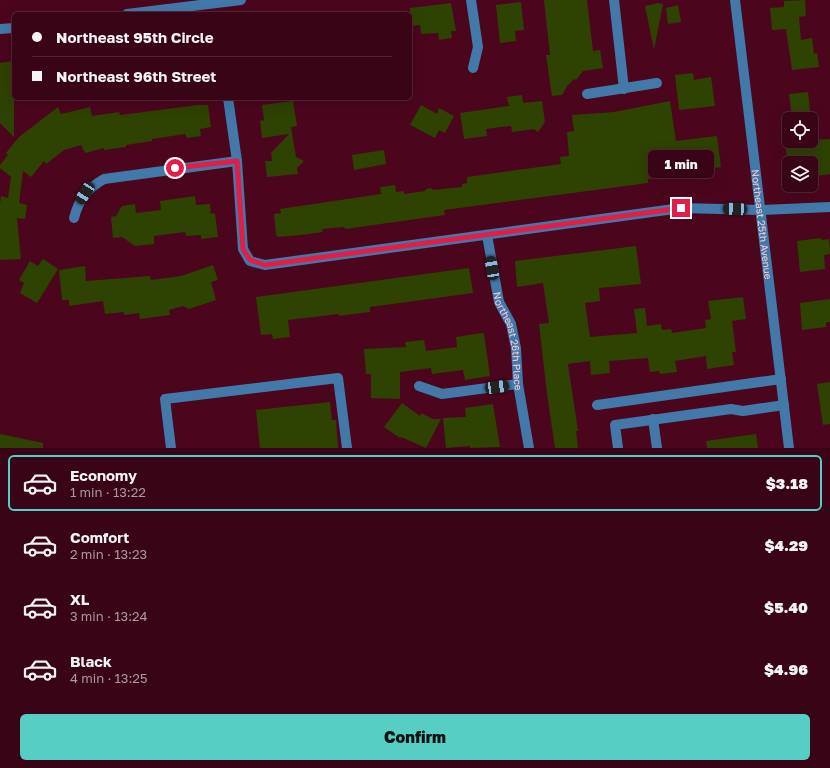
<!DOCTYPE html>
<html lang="en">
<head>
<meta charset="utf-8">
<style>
  body { margin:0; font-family:"Golos Text",sans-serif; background:#431223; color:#f1f3f6; height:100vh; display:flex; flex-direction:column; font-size:15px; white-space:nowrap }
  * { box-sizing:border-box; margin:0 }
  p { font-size:13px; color:#ab98a1 }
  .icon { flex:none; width:22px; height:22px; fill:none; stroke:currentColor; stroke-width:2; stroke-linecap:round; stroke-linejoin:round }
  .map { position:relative; height:448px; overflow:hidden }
  .drawer { display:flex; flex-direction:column; background:#380416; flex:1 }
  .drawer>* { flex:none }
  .hud { position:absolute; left:12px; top:12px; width:400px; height:88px; border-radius:6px; box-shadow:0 4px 16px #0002,0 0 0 1px #522535; display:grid; align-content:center; height:88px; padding:0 20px; background:#380416 }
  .buttons { position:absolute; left:782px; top:112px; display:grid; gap:8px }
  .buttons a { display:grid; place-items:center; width:36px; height:36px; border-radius:6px; background:#380416; box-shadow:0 4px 16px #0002,0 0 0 1px #522535; font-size:20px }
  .end { position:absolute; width:18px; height:18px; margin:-9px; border:5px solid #e11d48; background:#fff; box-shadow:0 0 0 2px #fff }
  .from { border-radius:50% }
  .bubble { position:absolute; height:28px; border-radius:6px; background:#380416; box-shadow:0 4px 16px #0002,0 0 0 1px #522535; font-size:13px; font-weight:800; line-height:28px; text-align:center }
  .car { position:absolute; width:12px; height:24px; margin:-12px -6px; border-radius:5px; box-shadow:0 0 3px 1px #0007; background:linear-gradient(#222 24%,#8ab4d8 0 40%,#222 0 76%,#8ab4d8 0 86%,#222 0) }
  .hud b { display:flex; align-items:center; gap:14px; height:38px; font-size:15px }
  .hud b+b { border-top:1px solid #522535 }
  .hud i { width:10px; height:10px; background:#f1f3f6 }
  ul { padding:7px 0 0; list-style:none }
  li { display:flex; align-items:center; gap:12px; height:56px; margin:0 8px 6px; padding:0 12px; border:2px solid transparent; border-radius:6px }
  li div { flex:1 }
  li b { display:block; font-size:15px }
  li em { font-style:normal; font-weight:800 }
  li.on { border-color:#56cec3 }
  li>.icon { width:36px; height:36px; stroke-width:1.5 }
  .cta { display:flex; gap:8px; margin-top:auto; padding:8px 20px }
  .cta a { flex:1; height:46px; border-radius:6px; background:#56cec3; color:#111; font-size:16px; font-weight:800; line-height:46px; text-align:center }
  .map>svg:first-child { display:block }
  .building { fill:#2e4201 }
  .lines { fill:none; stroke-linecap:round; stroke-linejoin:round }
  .minor { stroke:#4279a8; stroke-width:10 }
  .route { stroke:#e11d48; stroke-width:5 }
  .labels { text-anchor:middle; stroke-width:3; stroke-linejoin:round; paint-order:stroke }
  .street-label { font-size:10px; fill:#fbd0d7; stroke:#4b061e }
</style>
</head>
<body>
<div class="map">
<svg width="830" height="448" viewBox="0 0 830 448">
  <rect width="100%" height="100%" fill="#4b061e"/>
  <g class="building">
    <polygon points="544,0 587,0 593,51 600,50 603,68 583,71 576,80 574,79 568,85 562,95 552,96 546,55 550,55"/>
    <polygon points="805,0 806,16 799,17 801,40 812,38 814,54 817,53 819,67 792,70 786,29 772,30 770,8 784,7 784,1"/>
    <polygon points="521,2 524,30 515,31 516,41 500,43 496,5"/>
    <polygon points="451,3 456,31 451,31 452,38 439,40 438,33 421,34 420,25 410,26 410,8"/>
    <polygon points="658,3 663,4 654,50 645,6"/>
    <polygon points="678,5 681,22 668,24 666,8"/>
    <polygon points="14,61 14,137 0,123 0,63"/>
    <polygon points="693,73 694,80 711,77 715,106 679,110 675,75"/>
    <polygon points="808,92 811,119 792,119 789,94"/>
    <polygon points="522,95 523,103 542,101 545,122 538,132 534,129 512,132 511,126 486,129 487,136 464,139 460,113 509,106 507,97"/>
    <polygon points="293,101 297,126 291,127 296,157 304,161 297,168 298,174 267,177 265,161 272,161 271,153 289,134 262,138 260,121 264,120 262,105"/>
    <polygon points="670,101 676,141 717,136 721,167 648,179 648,183 444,210 445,215 345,229 344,227 322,229 323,232 301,235 278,237 276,235 274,214 281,213 280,209 381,194 380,187 395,185 396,192 404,191 404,194 425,191 426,189 431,188 433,190 462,187 462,184 467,183 467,177 561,164 560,157 569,156 567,132 574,131 572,115 614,112"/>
    <polygon points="198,105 208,105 211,127 200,129 201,136 187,138 185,134 159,138 152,139 152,141 126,145 126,147 104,150 104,148 85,153 81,145 64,150 46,164 44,161 31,177 23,171 19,203 27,205 25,219 17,218 21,259 0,260 0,204 1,196 8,198 11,177 0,168 0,165 8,155 6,153 19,137 58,107 61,114 90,107 92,116 119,112 120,115"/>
    <polygon points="421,105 437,114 439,108 454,116 445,133 439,130 435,138 410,125"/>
    <polygon points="830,139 830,174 811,177 811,163 788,163 785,144 787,144 787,141"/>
    <polygon points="384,150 386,164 354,170 352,155"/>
    <polygon points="195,196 196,205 210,204 211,214 215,213 218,237 201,239 201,235 186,236 185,232 154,236 154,244 135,246 122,237 113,238 111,217 116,216 122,206 135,204 136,213 161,210 160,201"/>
    <polygon points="821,238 821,240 829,239 830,254 824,255 825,269 800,272 797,241"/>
    <polygon points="636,246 641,284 599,288 600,301 585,303 590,337 637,333 634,309 645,308 647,326 661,324 662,330 671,329 672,333 706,328 705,320 711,319 708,301 743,297 746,319 732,321 736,352 732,352 734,365 707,369 706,356 675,361 677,372 660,374 659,371 650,372 648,358 609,361 610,373 591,375 590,361 568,364 578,431 576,431 578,448 555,448 547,394 539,324 549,323 543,283 517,287 515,261"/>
    <polygon points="43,259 58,269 37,303 20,293 24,283 19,280 30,261 38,266"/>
    <polygon points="213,265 218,280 211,282 216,300 189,309 183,306 169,310 170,315 140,319 139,313 124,315 124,312 105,314 103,301 69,306 69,300 62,300 59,270 85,266 86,281 150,276 151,280 181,276"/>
    <polygon points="469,268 473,293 370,307 370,312 339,316 339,314 288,320 290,337 273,339 272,334 261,335 256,297"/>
    <polygon points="830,299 830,322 826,322 826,327 802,330 800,303"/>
    <polygon points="482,333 484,334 490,376 465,380 463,370 432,374 431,368 400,372 400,399 371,398 371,374 366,374 364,349 406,347 405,342 424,340 426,351 457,347 456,337"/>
    <polygon points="830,382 830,424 823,425 817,384"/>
    <polygon points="330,402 332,420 336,420 338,448 260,448 256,410"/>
    <polygon points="402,403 420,416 421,413 433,419 441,419 426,448 401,437 400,438 384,427"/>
    <polygon points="493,404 500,447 470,448 470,446 446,448 443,418 466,417 465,408"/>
    <polygon points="0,434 43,443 43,448 0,448"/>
    <polygon points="756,434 758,448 707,448 706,441"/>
  </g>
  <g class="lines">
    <g class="minor">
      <polyline points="471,0 478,47 473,68"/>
      <polyline points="614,0 624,89"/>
      <path id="s1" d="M735,0L789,448"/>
      <polyline points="127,14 241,0"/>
      <polyline points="0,29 14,28"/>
      <polyline points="587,94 657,83"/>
      <polyline points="228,98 237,161 243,249 250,261 265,265 681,208 760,210 830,207"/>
      <path d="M74,218C79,199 87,189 104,179L237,161"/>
      <path id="s2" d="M487,235L499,302L511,324L516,348L518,384L529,448"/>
      <polyline points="419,386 442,394 518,384"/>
      <polyline points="597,405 781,379"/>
      <polyline points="653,419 657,448"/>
      <polyline points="171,448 165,399 338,378 347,448"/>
      <polyline points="618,448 615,425 731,409 743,411 784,405"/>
    </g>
  </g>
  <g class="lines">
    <polyline class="route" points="175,168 237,161 243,249 250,260 265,265 681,208"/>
  </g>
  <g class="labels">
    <g class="street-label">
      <text dy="4" stroke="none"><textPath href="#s1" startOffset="226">Northeast 25th Avenue</textPath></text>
      <text dy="4" stroke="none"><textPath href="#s2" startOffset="109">Northeast 26th Place</textPath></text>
    </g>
  </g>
</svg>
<div class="buttons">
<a><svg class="icon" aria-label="locate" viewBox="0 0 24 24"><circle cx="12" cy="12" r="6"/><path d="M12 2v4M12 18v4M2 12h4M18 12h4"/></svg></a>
<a><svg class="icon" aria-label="layers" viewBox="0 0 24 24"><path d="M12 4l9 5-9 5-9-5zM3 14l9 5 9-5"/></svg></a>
</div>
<i class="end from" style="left:175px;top:168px"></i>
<i class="end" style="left:681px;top:208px"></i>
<div class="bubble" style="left:648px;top:150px;width:66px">1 min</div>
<i class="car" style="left:85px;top:193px;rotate:213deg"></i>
<i class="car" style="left:735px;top:209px;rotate:272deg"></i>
<i class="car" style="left:492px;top:268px;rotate:350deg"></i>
<i class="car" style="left:497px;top:387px;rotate:82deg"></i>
<div class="hud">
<b><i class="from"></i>Northeast 95th Circle</b>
<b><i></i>Northeast 96th Street</b>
</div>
</div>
<section class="drawer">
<ul>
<li class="on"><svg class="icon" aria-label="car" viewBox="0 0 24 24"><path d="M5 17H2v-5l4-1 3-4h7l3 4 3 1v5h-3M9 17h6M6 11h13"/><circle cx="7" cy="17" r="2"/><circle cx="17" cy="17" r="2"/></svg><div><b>Economy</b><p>1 min · 13:22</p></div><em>$3.18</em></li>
<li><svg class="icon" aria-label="car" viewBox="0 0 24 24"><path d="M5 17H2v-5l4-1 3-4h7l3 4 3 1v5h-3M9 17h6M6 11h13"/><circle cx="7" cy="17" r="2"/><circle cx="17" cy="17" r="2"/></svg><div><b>Comfort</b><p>2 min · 13:23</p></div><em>$4.29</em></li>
<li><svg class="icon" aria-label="car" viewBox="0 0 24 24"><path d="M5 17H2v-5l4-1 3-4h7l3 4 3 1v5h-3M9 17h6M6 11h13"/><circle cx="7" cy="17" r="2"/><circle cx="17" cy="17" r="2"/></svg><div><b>XL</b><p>3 min · 13:24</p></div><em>$5.40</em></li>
<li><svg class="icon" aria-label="car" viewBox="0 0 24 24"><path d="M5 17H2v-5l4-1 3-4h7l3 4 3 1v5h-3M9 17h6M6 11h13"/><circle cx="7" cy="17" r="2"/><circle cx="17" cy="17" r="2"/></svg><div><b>Black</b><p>4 min · 13:25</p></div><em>$4.96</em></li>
</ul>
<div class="cta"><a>Confirm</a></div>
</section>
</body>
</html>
